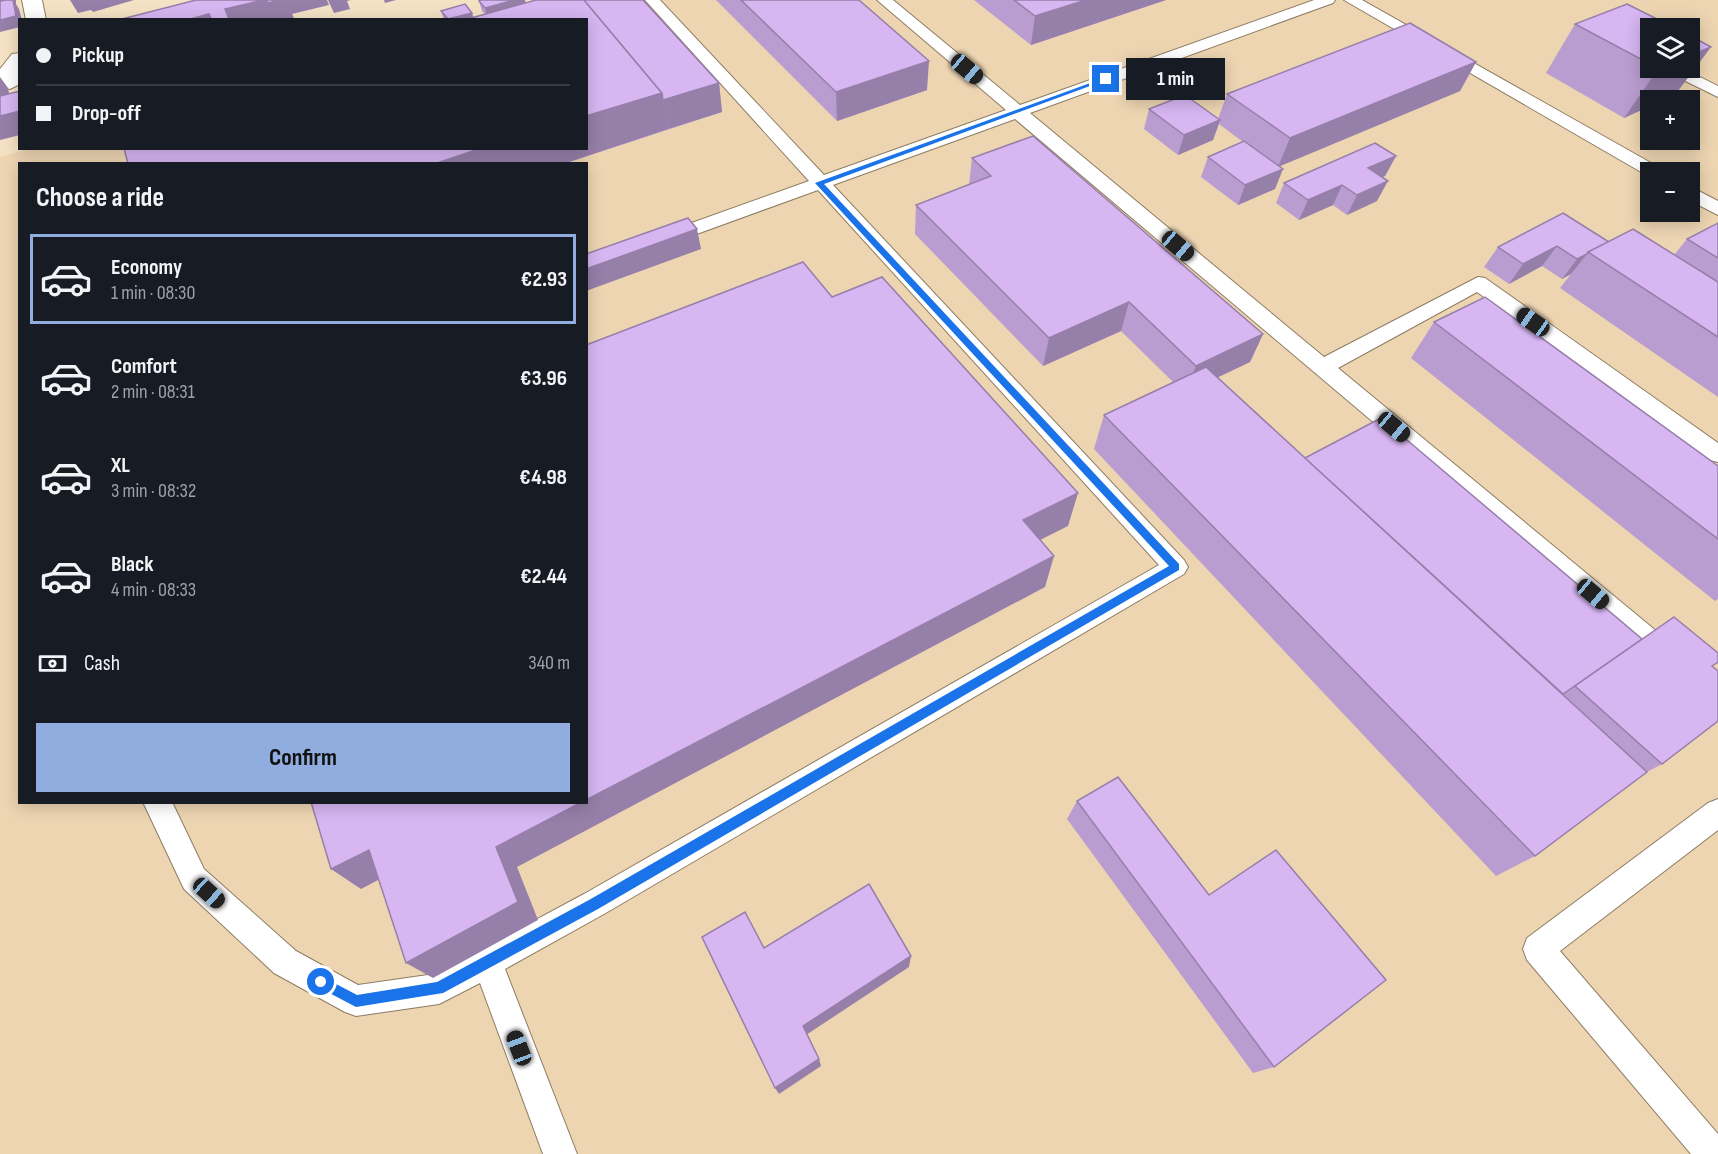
<!DOCTYPE html>
<html lang="en">
<head>
<meta charset="utf-8">
<style>
  body { margin:0; font-family:"Sofia Sans Condensed",sans-serif; background:#20242c; color:#f1f3f6; height:100vh; display:flex; flex-direction:column; font-size:22px; white-space:nowrap }
  * { box-sizing:border-box; margin:0 }
  p { font-size:20px; color:#9ea1a6 }
  .icon { flex:none; width:33px; height:33px; fill:none; stroke:currentColor; stroke-width:2; stroke-linecap:round; stroke-linejoin:round }
  .map { position:relative; flex:1; overflow:hidden }
  .side { position:absolute; left:18px; top:162px; width:570px; height:642px; display:flex; flex-direction:column; background:#171b24; border-radius:0px; box-shadow:0 3px 15px #0003 }
  .side>* { flex:none }
  .top-card { position:absolute; left:18px; top:18px; width:570px; height:132px; border-radius:0px; box-shadow:0 3px 15px #0003; display:grid; align-content:center; height:132px; padding:0 18px; background:#171b24 }
  .controls { position:absolute; left:1640px; top:18px; display:grid; gap:12px }
  .controls a { display:grid; place-items:center; width:60px; height:60px; border-radius:0px; background:#171b24; box-shadow:0 3px 15px #0003; font-size:30px }
  .end { position:absolute; width:27px; height:27px; margin:-14px; border:8px solid #1a73e8; background:#fff; box-shadow:0 0 0 3px #fff }
  .from { border-radius:50% }
  .bubble { position:absolute; height:42px; border-radius:0px; background:#171b24; box-shadow:0 3px 15px #0003; font-size:20px; font-weight:700; line-height:42px; text-align:center }
  .car { position:absolute; width:18px; height:36px; margin:-18px -9px; border-radius:8px; box-shadow:0 0 4px 2px #0007; background:linear-gradient(#222 24%,#8ab4d8 0 40%,#222 0 76%,#8ab4d8 0 86%,#222 0) }
  .top-card b { display:flex; align-items:center; gap:21px; height:57px; font-size:22px }
  .top-card b+b { border-top:2px solid #363941 }
  .top-card i { width:15px; height:15px; background:#f1f3f6 }
  ul { padding:0; list-style:none }
  li { display:flex; align-items:center; gap:18px; height:90px; margin:0 12px 9px; padding:0 6px; border:3px solid transparent; border-radius:0px }
  li div { flex:1 }
  li b { display:block; font-size:22px }
  li em { font-style:normal; font-weight:700 }
  li.on { border-color:#91addf }
  li>.icon { width:54px; height:54px; stroke-width:1.5 }
  h2 { padding:0 18px; font-size:27px; line-height:72px }
  .pay { display:flex; align-items:center; gap:15px; height:66px; padding:0 18px; font-size:22px }
  .pay p { margin-inline-start:auto }
  .button { display:flex; gap:12px; margin-top:auto; padding:12px 18px }
  .button a { flex:1; height:69px; border-radius:0px; background:#91addf; color:#111; font-size:24px; font-weight:700; line-height:69px; text-align:center }
  .map>svg:first-child { display:block }
  .built { fill:#edd5b2; fill-rule:evenodd }
  .lines { fill:none; stroke-linecap:round; stroke-linejoin:round }
  .service-casing { stroke:#8d7c62; stroke-width:2 }
  .minor-casing { stroke:#8d7c62; stroke-width:2 }
  .service { fill:#fff; fill-rule:evenodd }
  .minor { fill:#fff; fill-rule:evenodd }
  .wall { fill:#b99dd0 }
  .shaded-wall { fill:#967fa9 }
  .building { fill:#d7b6f2; stroke:#967fa9; stroke-width:1.5 }
  .route { fill:#1a73e8 }
</style>
</head>
<body>
<div class="map">
<svg width="1718" height="1154" viewBox="0 0 1718 1154">
  <rect width="100%" height="100%" fill="#f5e2c5"/>
  <path class="built" d="M587,0H1718V1154H0V157L32,148H586ZM1650,28H1689V68H1650ZM1650,100H1689V140H1650ZM20,164H586V802H20ZM1650,172H1689V212H1650Z"/>
  <g class="lines">
    <defs>
      <g id="service">
        <polygon points="645,0 660,0 824,175 1006,110 877,0 893,0 1020,105 1314,0 1335,0 1333,3 1030,113 1324,357 1478,277 1485,278 1718,443 1718,462 1710,460 1477,292 1338,368 1718,682 1718,710 1709,706 1015,119 833,185 1184,560 1188,567 1184,574 604,914 505,969 577,1154 543,1154 480,983 439,1004 356,1016 345,1012 274,973 184,889 143,802 172,802 204,869 296,951 358,985 435,974 584,894 1159,565 818,190 672,243 658,243 656,239 658,235 809,181"/>
        <polygon points="1344,0 1362,0 1660,168 1663,172 1650,172 1650,176 1648,176"/>
        <polygon points="1663,68 1682,68 1718,86 1718,97 1665,71"/>
        <polygon points="1689,186 1718,201 1718,215 1689,200"/>
        <polygon points="1718,799 1718,830 1560,951 1718,1134 1718,1154 1691,1154 1527,960 1523,949 1527,938 1708,803"/>
      </g>
      <g id="minor">
        <polygon points="22,0 42,0 46,20 26,20"/>
        <polygon points="20,53 20,84 10,89 2,87 0,83 0,69 12,54"/>
      </g>
    </defs>
    <use href="#service" class="service-casing"/>
    <use href="#minor" class="minor-casing"/>
    <use href="#service" class="service"/>
    <use href="#minor" class="minor"/>
  </g>
  <g class="wall">
    <polygon points="481,0 525,0 525,3 536,0 643,0 719,83 722,112 563,164 128,164 124,148 586,148 586,20 444,20 441,11 465,4 472,13 473,17 485,14 482,11 479,1"/>
    <polygon points="716,0 859,0 927,90 837,121"/>
    <polygon points="974,0 1166,0 1031,45"/>
    <polygon points="1575,24 1650,28 1650,68 1689,68 1675,95 1663,100 1650,100 1650,106 1624,118 1546,73"/>
    <polygon points="1476,62 1460,91 1279,166 1275,189 1238,205 1201,177 1208,157 1243,142 1219,124 1213,140 1178,155 1144,129 1149,109 1218,119 1227,94"/>
    <polygon points="1396,156 1385,176 1382,177 1377,201 1347,215 1333,205 1299,220 1276,203 1284,183"/>
    <polygon points="972,158 1263,334 1250,362 1218,377 1305,458 1642,639 1712,666 1662,764 1647,772 1535,856 1496,876 1094,449 1104,415 1173,382 1121,331 1043,366 915,234 916,205 969,185"/>
    <polygon points="1718,223 1718,397 1560,288 1571,274 1562,279 1542,266 1509,284 1484,267 1498,247 1608,242 1674,255 1687,239"/>
    <polygon points="1434,322 1718,466 1718,599 1715,601 1411,358"/>
    <polygon points="1077,801 1209,895 1274,1067 1253,1073 1067,819"/>
  </g>
  <g class="shaded-wall">
    <polygon points="0,0 16,0 16,4 19,9 22,20 20,20 20,27 0,32"/>
    <polygon points="70,0 134,0 93,12 91,10 78,13"/>
    <polygon points="263,0 327,0 329,5 292,14 294,18 289,20 277,20 276,19 225,20 225,9"/>
    <polygon points="328,0 351,0 347,1 350,9 334,13"/>
    <polygon points="384,0 396,0 385,3"/>
    <polygon points="515,0 525,0 527,8 488,18 485,8"/>
    <polygon points="1086,0 1166,0 1031,45 1035,16"/>
    <polygon points="472,13 474,20 448,20"/>
    <polygon points="209,14 212,20 187,20"/>
    <polygon points="1711,47 1675,95 1663,100 1650,100 1650,106 1624,118 1658,69 1662,68 1689,68 1689,56"/>
    <polygon points="929,61 927,90 837,121 836,92"/>
    <polygon points="1476,62 1460,91 1278,167 1290,138"/>
    <polygon points="0,77 8,88 12,108 0,111"/>
    <polygon points="719,83 722,112 668,129 663,100"/>
    <polygon points="662,93 668,129 563,164 434,164 482,148 586,148 586,116"/>
    <polygon points="20,111 20,135 0,140 0,116"/>
    <polygon points="1220,120 1213,140 1178,155 1184,135"/>
    <polygon points="1396,156 1385,176 1359,188 1368,168"/>
    <polygon points="1283,169 1275,189 1238,205 1245,185"/>
    <polygon points="1388,181 1377,201 1347,215 1357,195"/>
    <polygon points="1342,185 1333,205 1299,220 1308,200"/>
    <polygon points="697,229 701,249 586,291 586,269"/>
    <polygon points="1557,246 1542,266 1509,284 1523,264"/>
    <polygon points="1587,254 1571,274 1562,279 1577,259"/>
    <polygon points="1129,302 1121,331 1043,366 1049,338"/>
    <polygon points="1263,334 1250,362 1185,393 1196,366"/>
    <polygon points="1078,493 1068,526 1016,552 1023,520"/>
    <polygon points="1054,556 1045,587 517,867 538,920 433,978 406,963 496,847 582,802 586,802 586,800"/>
    <polygon points="369,850 397,870 361,889 331,869"/>
    <polygon points="911,956 909,967 806,1035 803,1026"/>
    <polygon points="819,1059 821,1066 779,1094 775,1088"/>
  </g>
  <g class="building">
    <polygon points="6,0 13,0 16,16 0,20 0,1"/>
    <polygon points="196,0 263,0 225,9 229,19 225,20 212,20 209,14 187,20 118,20"/>
    <polygon points="267,0 279,0 268,3"/>
    <polygon points="481,0 515,0 485,8 479,1"/>
    <polygon points="536,0 584,0 662,93 586,116 586,20 464,20"/>
    <polygon points="584,0 643,0 719,83 663,100 662,93"/>
    <polygon points="741,0 859,0 929,61 836,92"/>
    <polygon points="1014,0 1086,0 1035,16"/>
    <polygon points="465,4 472,13 448,19 441,11"/>
    <polygon points="1627,4 1675,28 1650,28 1650,64 1575,24"/>
    <polygon points="1410,23 1476,62 1290,138 1227,94"/>
    <polygon points="1689,35 1711,47 1689,56"/>
    <polygon points="20,91 20,111 0,116 0,96"/>
    <polygon points="1185,95 1220,120 1184,135 1149,109"/>
    <polygon points="1033,136 1263,334 1196,366 1129,302 1049,338 916,205 991,176 972,158"/>
    <polygon points="1244,141 1283,169 1245,185 1208,157"/>
    <polygon points="1375,143 1396,156 1368,168 1388,181 1357,195 1342,185 1308,200 1284,183"/>
    <polygon points="124,148 482,148 434,164 128,164"/>
    <polygon points="1563,213 1609,242 1588,252 1587,254 1577,259 1557,246 1523,264 1498,247"/>
    <polygon points="688,218 697,229 586,269 586,254"/>
    <polygon points="1718,223 1718,258 1687,239"/>
    <polygon points="1633,229 1718,282 1718,337 1588,252"/>
    <polygon points="803,262 832,297 882,277 1078,493 1023,520 1054,556 586,800 586,345"/>
    <polygon points="1485,297 1718,466 1718,539 1434,322"/>
    <polygon points="1206,367 1647,772 1535,856 1104,415"/>
    <polygon points="1381,418 1642,639 1563,694 1305,458"/>
    <polygon points="1674,617 1718,653 1718,662 1712,666 1718,671 1718,721 1662,764 1575,686"/>
    <polygon points="1118,777 1209,895 1276,850 1386,980 1274,1067 1077,801"/>
    <polygon points="311,802 582,802 496,847 518,902 406,963 369,850 331,869"/>
    <polygon points="869,884 911,956 803,1026 819,1059 775,1088 702,937 745,912 764,948"/>
  </g>
  <polygon class="route" points="1104,78 1109,79 824,184 1179,564 1179,570 598,909 443,993 356,1007 316,986 314,982 316,977 321,976 357,995 437,982 589,900 1169,566 815,183"/>
</svg>
<div class="controls">
<a><svg class="icon" aria-label="layers" viewBox="0 0 24 24"><path d="M12 4l9 5-9 5-9-5zM3 14l9 5 9-5"/></svg></a>
<a>+</a>
<a>−</a>
</div>
<i class="end from" style="left:321px;top:982px"></i>
<i class="end" style="left:1106px;top:79px"></i>
<div class="bubble" style="left:1126px;top:58px;width:99px">1 min</div>
<i class="car" style="left:967px;top:69px;rotate:130deg"></i>
<i class="car" style="left:1178px;top:246px;rotate:130deg"></i>
<i class="car" style="left:1533px;top:322px;rotate:305deg"></i>
<i class="car" style="left:1394px;top:427px;rotate:130deg"></i>
<i class="car" style="left:1593px;top:594px;rotate:130deg"></i>
<i class="car" style="left:209px;top:893px;rotate:132deg"></i>
<i class="car" style="left:519px;top:1048px;rotate:339deg"></i>
<div class="top-card">
<b><i class="from"></i>Pickup</b>
<b><i></i>Drop-off</b>
</div>
<section class="side">
<h2>Choose a ride</h2>
<ul>
<li class="on"><svg class="icon" aria-label="car" viewBox="0 0 24 24"><path d="M5 17H2v-5l4-1 3-4h7l3 4 3 1v5h-3M9 17h6M6 11h13"/><circle cx="7" cy="17" r="2"/><circle cx="17" cy="17" r="2"/></svg><div><b>Economy</b><p>1 min · 08:30</p></div><em>€2.93</em></li>
<li><svg class="icon" aria-label="car" viewBox="0 0 24 24"><path d="M5 17H2v-5l4-1 3-4h7l3 4 3 1v5h-3M9 17h6M6 11h13"/><circle cx="7" cy="17" r="2"/><circle cx="17" cy="17" r="2"/></svg><div><b>Comfort</b><p>2 min · 08:31</p></div><em>€3.96</em></li>
<li><svg class="icon" aria-label="car" viewBox="0 0 24 24"><path d="M5 17H2v-5l4-1 3-4h7l3 4 3 1v5h-3M9 17h6M6 11h13"/><circle cx="7" cy="17" r="2"/><circle cx="17" cy="17" r="2"/></svg><div><b>XL</b><p>3 min · 08:32</p></div><em>€4.98</em></li>
<li><svg class="icon" aria-label="car" viewBox="0 0 24 24"><path d="M5 17H2v-5l4-1 3-4h7l3 4 3 1v5h-3M9 17h6M6 11h13"/><circle cx="7" cy="17" r="2"/><circle cx="17" cy="17" r="2"/></svg><div><b>Black</b><p>4 min · 08:33</p></div><em>€2.44</em></li>
</ul>
<div class="pay"><svg class="icon" aria-label="cash" viewBox="0 0 24 24"><path d="M3 7h18v10H3z"/><circle cx="12" cy="12" r="2"/></svg>Cash<p>340 m</p></div>
<div class="button"><a>Confirm</a></div>
</section>
</div>
</body>
</html>
